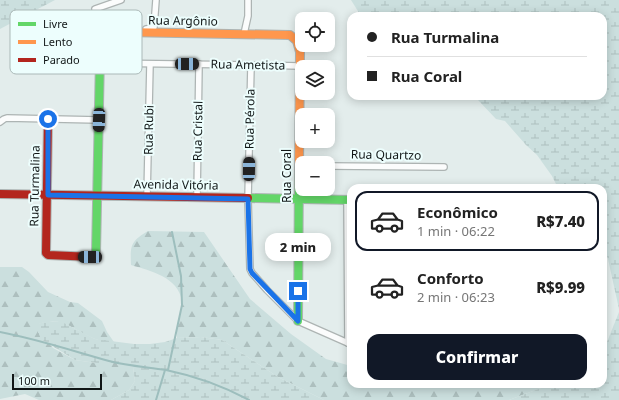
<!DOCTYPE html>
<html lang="pt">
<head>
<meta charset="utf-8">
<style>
  body { margin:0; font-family:"Noto Sans",sans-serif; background:#f6f6f6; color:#222; height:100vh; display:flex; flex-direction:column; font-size:15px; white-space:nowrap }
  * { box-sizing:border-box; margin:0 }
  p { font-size:13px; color:#767676 }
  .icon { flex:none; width:22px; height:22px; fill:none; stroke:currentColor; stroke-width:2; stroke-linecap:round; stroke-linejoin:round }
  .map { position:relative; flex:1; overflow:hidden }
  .drawer { position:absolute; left:347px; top:184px; width:260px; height:204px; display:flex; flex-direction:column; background:#fff; border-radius:12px; box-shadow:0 2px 10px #0003 }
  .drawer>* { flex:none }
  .guide { position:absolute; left:347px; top:12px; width:260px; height:88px; border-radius:12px; box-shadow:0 2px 10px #0003; display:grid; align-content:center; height:88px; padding:0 20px; background:#fff }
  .buttons { position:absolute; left:295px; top:12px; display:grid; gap:8px }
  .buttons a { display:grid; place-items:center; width:40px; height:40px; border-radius:8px; background:#fff; box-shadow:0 2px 10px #0003; font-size:20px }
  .scale { position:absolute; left:12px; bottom:10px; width:90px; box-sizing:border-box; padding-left:4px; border:2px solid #111717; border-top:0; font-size:11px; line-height:14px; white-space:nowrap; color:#111717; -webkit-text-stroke:3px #edfefd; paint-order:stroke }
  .end { position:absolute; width:18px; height:18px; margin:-9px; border:5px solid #1a73e8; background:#fff; box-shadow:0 0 0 2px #fff }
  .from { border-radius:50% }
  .bubble { position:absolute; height:28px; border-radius:12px; background:#fff; box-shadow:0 2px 10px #0003; font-size:13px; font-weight:800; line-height:28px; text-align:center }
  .car { position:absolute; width:12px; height:24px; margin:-12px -6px; border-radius:5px; box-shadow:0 0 3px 1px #0007; background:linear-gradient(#222 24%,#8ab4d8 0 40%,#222 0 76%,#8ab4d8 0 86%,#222 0) }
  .guide b { display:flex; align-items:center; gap:14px; height:38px; font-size:15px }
  .guide b+b { border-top:1px solid #e0e0e0 }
  .guide i { width:10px; height:10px; background:#222 }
  ul { padding:7px 0 0; list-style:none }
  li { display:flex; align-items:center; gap:12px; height:60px; margin:0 8px 6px; padding:0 12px; border:2px solid transparent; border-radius:12px }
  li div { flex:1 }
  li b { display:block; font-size:15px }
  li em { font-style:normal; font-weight:800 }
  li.current { border-color:#111827 }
  li>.icon { width:36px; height:36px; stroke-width:1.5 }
  .primary-button { display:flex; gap:8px; margin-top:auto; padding:8px 20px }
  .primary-button a { flex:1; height:46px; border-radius:12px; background:#111827; color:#fff; font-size:16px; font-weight:800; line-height:46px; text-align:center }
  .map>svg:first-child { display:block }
  .forest { fill:url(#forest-firs) }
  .wetland { fill:url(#wetland-marsh) }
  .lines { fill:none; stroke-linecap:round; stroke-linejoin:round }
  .stream { stroke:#9dbebd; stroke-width:2 }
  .street-casing { stroke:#adb4b3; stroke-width:8 }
  .fast-casing { stroke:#adb4b3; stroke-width:10 }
  .slow-casing { stroke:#adb4b3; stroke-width:10 }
  .jam-casing { stroke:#adb4b3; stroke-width:10 }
  .street { stroke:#fbfcfc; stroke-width:5.5 }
  .fast { stroke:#63d668; stroke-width:8 }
  .slow { stroke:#ff974d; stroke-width:8 }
  .jam { stroke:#b3261e; stroke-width:8 }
  .route { stroke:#1a73e8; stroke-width:5 }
  .labels { text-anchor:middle; stroke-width:4; stroke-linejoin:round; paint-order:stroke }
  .street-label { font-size:12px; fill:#111717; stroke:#edfefd }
  .key { fill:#edfefd; stroke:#abb9b8; stroke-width:1 }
  .key-label { font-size:11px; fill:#111717 }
</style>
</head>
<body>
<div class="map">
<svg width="619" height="400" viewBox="0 0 619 400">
  <defs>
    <pattern id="forest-firs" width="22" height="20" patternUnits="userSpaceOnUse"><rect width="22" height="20" fill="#cbdfde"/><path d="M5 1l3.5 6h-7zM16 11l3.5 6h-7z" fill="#adbfbe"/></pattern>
    <pattern id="wetland-marsh" width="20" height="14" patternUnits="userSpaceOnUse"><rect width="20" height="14" fill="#cbdfde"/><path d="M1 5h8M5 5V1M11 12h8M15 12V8" fill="none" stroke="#adbfbe"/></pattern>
  </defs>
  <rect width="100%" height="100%" fill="#e3edec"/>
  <g class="forest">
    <path d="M148,231L204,232L250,299L291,334L326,359L351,366V384H548L541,388L509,400H324L278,377L222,340L201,337L177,338C177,334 177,330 177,325C179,318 183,308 182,301C178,277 151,271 131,265C130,245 131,241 148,231Z"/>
    <path d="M0,267H22L29,272L48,292L70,302L78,303L102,321L107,332L114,342C108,341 101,341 95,339C74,331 62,315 39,324L38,332L53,348L75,360L96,363H121L133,367L135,381L129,390L111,400H39L25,394L0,399Z"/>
  </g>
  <g class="wetland">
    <polygon points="0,0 55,0 0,29"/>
    <polygon points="351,0 619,0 619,309 608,259 603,245 603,188 558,188 552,176 537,155 526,145 505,121 496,119 478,100 472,96 603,96 603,16 361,16"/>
    <polygon points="619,312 619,400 509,400 541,388 548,384 603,384 603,349 605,347"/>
    <polygon points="47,321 62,322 95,339 134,344 150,344 165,342 177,338 201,337 222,340 278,377 324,400 111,400 129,390 135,381 133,367 121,363 96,363 75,360 41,339 38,332 38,324"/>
  </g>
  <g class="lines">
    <g class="stream">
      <path d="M0,332C37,339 73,351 109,361C128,366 147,367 166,370C195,376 223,386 249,400"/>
      <polyline points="168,370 182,305 181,276 172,232"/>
      <polyline points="156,400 165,370"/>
    </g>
    <defs>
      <g id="street">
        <polyline points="95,9 121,0"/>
        <polyline points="146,29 153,28 154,27 156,0"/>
        <polyline points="244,34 248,16 248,0"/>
        <polyline points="101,63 251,65 300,66"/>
        <polyline points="251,65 248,199 250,269 252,273 267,290 298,321 348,343 351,343"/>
        <polyline points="0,122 4,119 7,118 99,120"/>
        <polyline points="328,166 444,167"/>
        <polyline points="147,196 150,64"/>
        <polyline points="197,198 199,64"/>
        <polyline points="347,200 348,343"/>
      </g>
      <g id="fast">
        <polyline points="248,198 351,200"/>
        <polyline points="93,257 96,253 100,57"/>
        <polyline points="298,321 299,169"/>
      </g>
      <polyline id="slow" points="100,57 100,45 107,35 124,32 290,35 297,41 300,52 299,169"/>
      <g id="jam">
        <polyline points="48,119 46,253 48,255 93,257"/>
        <polyline points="0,194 248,198"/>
      </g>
    </defs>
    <use href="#street" class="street-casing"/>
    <use href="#fast" class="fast-casing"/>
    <use href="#slow" class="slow-casing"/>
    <use href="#jam" class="jam-casing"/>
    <use href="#street" class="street"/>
    <use href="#fast" class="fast"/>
    <use href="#slow" class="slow"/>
    <use href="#jam" class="jam"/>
  </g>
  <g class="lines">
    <polyline class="route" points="48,119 48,195 248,199 250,269 252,273 298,321 298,291"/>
  </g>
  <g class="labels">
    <g class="street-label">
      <text transform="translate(183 21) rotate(1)" y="4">Rua Argônio</text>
      <text transform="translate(248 65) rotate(1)" y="4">Rua Ametista</text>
      <text transform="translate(250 119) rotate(-89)" y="4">Rua Pérola</text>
      <text transform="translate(149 130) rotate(-89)" y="4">Rua Rubi</text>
      <text transform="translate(198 131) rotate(-89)" y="4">Rua Cristal</text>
      <text transform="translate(386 155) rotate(1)" y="4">Rua Quartzo</text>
      <text transform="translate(287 176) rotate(-90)" y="4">Rua Coral</text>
      <text transform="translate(176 185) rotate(1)" y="4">Avenida Vitória</text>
      <text transform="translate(35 186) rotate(-89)" y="4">Rua Turmalina</text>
    </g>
  </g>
  <rect x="10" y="10" width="132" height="64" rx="6" class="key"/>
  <rect x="18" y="22" width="18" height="4" fill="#63d668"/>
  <rect x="18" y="40" width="18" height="4" fill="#ff974d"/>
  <rect x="18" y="58" width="18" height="4" fill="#b3261e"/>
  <g class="key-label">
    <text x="43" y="28">Livre</text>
    <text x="43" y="46">Lento</text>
    <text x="43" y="64">Parado</text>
  </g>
</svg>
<div class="buttons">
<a><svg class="icon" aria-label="locate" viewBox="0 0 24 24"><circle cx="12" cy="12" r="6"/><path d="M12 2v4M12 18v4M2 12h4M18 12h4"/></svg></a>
<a><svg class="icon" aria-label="layers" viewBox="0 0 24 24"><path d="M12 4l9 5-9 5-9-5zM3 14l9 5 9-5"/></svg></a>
<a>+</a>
<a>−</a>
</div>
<div class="scale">100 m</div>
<i class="end from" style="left:48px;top:119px"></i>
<i class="end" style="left:298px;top:291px"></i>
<div class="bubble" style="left:265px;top:233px;width:66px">2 min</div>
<i class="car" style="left:187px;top:64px;rotate:90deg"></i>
<i class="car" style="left:99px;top:120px;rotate:182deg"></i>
<i class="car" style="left:249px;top:169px;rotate:1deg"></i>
<i class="car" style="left:90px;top:257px;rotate:271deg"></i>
<div class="guide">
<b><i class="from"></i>Rua Turmalina</b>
<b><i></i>Rua Coral</b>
</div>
<section class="drawer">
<ul>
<li class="current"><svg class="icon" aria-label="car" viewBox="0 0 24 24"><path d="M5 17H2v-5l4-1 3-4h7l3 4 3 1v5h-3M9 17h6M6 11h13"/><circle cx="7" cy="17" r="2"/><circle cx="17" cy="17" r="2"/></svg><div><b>Econômico</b><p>1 min · 06:22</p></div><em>R$7.40</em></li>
<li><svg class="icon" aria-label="car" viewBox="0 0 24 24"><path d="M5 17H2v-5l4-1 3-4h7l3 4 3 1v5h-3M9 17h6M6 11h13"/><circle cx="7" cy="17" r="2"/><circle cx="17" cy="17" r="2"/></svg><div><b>Conforto</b><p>2 min · 06:23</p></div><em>R$9.99</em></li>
</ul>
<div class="primary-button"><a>Confirmar</a></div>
</section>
</div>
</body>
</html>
